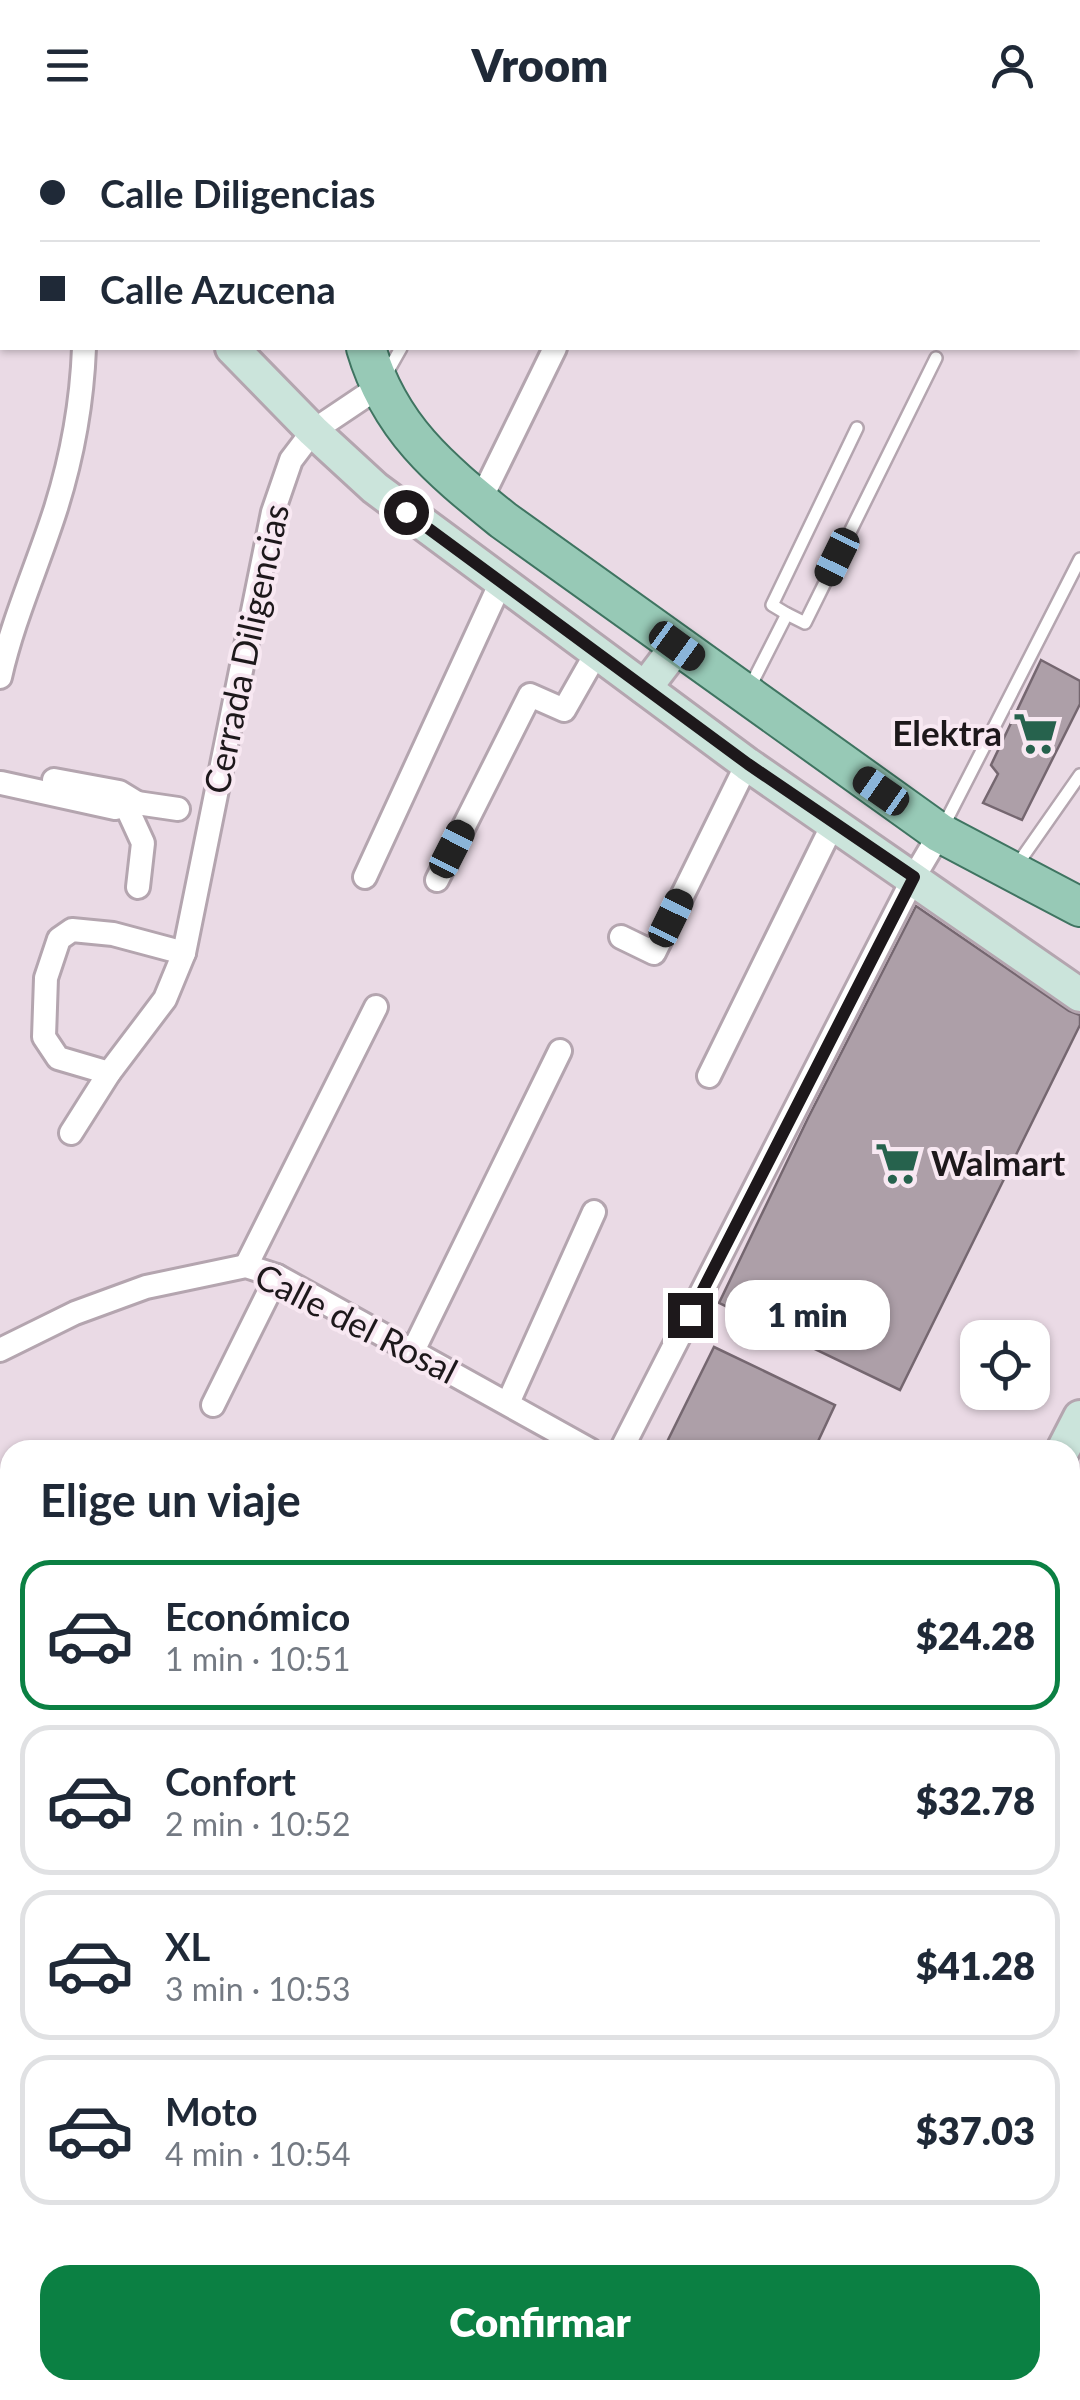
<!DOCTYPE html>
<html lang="es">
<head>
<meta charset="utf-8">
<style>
  body { margin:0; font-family:Lato,sans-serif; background:#f2f2f3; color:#1f2937; height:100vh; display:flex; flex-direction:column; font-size:38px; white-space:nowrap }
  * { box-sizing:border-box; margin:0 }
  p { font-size:32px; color:#747a83 }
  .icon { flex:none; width:55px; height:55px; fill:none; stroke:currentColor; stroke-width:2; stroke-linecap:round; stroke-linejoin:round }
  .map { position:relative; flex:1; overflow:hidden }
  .details { position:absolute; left:0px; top:1310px; width:1080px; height:960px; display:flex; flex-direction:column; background:#fff; border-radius:30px 30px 0 0; box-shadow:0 2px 8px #0004 }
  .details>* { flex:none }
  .guide { position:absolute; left:0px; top:0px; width:1080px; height:220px; box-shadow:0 2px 8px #0004; display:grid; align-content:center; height:220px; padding:0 40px; background:#fff }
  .fabs { position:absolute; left:960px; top:1190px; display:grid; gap:20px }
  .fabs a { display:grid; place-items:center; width:90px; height:90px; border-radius:20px; background:#fff; box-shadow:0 2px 8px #0004; font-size:50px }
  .end { position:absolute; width:45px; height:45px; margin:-22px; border:12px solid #1d181b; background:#fff; box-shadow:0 0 0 5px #fff }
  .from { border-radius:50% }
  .bubble { position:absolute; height:70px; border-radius:30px; background:#fff; box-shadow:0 2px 8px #0004; font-size:32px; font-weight:800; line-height:70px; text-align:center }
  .car { position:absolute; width:30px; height:60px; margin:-30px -15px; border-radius:12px; box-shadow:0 0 8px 2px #0007; background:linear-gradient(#222 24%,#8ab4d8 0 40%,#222 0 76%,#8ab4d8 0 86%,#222 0) }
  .guide b { display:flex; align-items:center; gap:35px; height:95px; font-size:38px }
  .guide b+b { border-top:2px solid #e0e1e3 }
  .guide i { width:25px; height:25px; background:#1f2937 }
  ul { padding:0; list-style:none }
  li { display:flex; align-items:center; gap:30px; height:150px; margin:0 20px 15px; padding:0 20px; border:5px solid #e0e1e3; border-radius:30px }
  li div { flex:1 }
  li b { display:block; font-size:38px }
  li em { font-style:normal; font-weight:800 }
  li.active { border-color:#0b8043 }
  li>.icon { width:90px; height:90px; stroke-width:1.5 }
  h2 { padding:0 40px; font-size:45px; line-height:120px }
  .primary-button { display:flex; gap:20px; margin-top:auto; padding:20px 40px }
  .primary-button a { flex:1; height:115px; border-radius:30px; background:#0b8043; color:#fff; font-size:40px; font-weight:800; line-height:115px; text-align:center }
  header { display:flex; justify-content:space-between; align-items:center; height:130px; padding:0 40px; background:#fff; font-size:45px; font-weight:800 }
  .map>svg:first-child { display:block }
  .building { fill:#ad9fa8; stroke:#756770; stroke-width:2.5 }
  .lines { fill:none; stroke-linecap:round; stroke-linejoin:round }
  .lane-casing { stroke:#b4a5af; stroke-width:16 }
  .street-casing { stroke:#b4a5af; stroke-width:28 }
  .secondary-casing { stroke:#b4a5af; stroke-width:38 }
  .primary-casing { stroke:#3f7461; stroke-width:42 }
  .lane { stroke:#fff; stroke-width:11 }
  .street { stroke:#fff; stroke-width:22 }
  .secondary { stroke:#cbe4db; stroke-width:32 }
  .primary { stroke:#97c9b6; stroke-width:38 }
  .route { stroke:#1d181b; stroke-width:12 }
  .labels { text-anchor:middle; stroke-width:8; stroke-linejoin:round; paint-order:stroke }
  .street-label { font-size:35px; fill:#1d181b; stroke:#f8e8f2 }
  .poi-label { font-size:35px; font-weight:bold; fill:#1d181b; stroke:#f8e8f2; text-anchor:end }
</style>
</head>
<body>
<header><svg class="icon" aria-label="menu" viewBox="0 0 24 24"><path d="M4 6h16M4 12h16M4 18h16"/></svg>Vroom<svg class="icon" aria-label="person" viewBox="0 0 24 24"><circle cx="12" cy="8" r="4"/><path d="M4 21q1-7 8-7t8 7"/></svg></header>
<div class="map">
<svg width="1080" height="2270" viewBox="0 0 1080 2270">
  <rect width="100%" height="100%" fill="#eadae5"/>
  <g class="building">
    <polygon points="1041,530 1080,551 1080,574 1022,690 983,673 998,644 991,635"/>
    <polygon points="916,776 1069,881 1080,885 1080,895 900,1260 719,1173 808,988"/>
    <polygon points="714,1217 835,1275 814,1320 663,1320"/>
  </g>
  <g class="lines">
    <defs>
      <g id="lane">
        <polyline points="469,0 470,2"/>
        <polyline points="384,248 401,218"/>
        <polyline points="787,484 772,475 857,298"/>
        <polyline points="750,557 787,484 805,493 936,228"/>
        <polyline points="942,699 1080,429"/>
        <polyline points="1017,735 1080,645"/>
        <polyline points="178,2270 179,2270"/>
      </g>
      <g id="street">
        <polyline points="365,0 365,2"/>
        <polyline points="40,2 41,0"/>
        <polyline points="864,2 866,0"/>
        <polyline points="998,2 1000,0"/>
        <polyline points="0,16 2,16"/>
        <polyline points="480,371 555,218"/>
        <path d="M0,547C13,489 38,435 56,378C72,327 82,271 84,218"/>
        <polyline points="54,650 119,662 137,673"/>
        <polyline points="1,653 115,678 137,673 178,679"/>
        <polyline points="121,665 143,713 138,757"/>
        <polyline points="365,747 501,452"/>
        <polyline points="437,750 530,565 564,580 597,522"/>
        <polyline points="621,807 654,823 747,634"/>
        <polyline points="109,943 58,928 44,907 46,848 59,809 72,800 113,804 184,823"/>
        <polyline points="709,946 834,692"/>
        <polyline points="71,1003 109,943 165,869 184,823 273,382 291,330 313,301 380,256"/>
        <polyline points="246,1136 376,877"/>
        <polyline points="0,1220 75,1183 146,1157 246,1136 277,1146 590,1320"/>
        <polyline points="413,1221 560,921"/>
        <polyline points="508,1273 594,1082"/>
        <polyline points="213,1275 277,1146"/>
        <polyline points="621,1320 914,747 940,703"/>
        <polyline points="0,1585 10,1592"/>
        <polyline points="1070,1598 1080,1604"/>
        <polyline points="1070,1960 1080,1964"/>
        <polyline points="0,2002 10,1983"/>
        <polyline points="0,2160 10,2165"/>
        <polyline points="1070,2170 1080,2152"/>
        <polyline points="719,2260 743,2270"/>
        <polyline points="1014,2270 1019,2260"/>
      </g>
      <g id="secondary">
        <polyline points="0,121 2,121"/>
        <polyline points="232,218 313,301 375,358 747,634 1080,865"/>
        <polyline points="645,558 677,516"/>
        <polyline points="1063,1320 1080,1287"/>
        <polyline points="560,2270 566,2260"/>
      </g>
      <g id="primary">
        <polyline points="310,0 311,2"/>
        <path d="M366,218C390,299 440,339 503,390L940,703L1080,777"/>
      </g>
    </defs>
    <use href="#lane" class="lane-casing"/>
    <use href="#street" class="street-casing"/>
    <use href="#secondary" class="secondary-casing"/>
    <use href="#primary" class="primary-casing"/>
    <use href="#lane" class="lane"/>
    <use href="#street" class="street"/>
    <use href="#secondary" class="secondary"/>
    <use href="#primary" class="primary"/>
  </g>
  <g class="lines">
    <polyline class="route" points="406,382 748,634 914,747 690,1185"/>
  </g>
  <defs>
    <symbol id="supermarket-bare" viewBox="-9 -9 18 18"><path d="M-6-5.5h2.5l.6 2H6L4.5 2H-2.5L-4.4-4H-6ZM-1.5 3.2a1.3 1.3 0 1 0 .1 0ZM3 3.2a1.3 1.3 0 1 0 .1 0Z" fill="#26624d" stroke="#f8e8f2" stroke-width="2.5" paint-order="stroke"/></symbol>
  </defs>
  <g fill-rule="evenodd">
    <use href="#supermarket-bare" x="1004" y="572" width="63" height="63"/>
    <use href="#supermarket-bare" x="866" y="1002" width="63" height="63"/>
  </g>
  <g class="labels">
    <g class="street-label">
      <text transform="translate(247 519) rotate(-78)" y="12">Cerrada Diligencias</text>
      <text transform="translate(356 1194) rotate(27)" y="12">Calle del Rosal</text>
    </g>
    <g class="poi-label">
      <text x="1002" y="616">Elektra</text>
      <text x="931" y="1046" text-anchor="start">Walmart</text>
    </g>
  </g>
</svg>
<div class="fabs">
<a><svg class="icon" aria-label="locate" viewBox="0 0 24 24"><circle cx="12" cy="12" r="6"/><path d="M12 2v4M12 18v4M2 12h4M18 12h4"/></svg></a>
</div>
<i class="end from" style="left:406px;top:382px"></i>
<i class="end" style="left:690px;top:1185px"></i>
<div class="bubble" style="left:725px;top:1150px;width:165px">1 min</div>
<i class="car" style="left:837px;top:427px;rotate:206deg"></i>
<i class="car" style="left:677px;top:516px;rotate:126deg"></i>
<i class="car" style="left:881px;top:661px;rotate:305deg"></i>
<i class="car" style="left:452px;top:719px;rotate:27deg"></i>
<i class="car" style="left:671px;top:788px;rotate:26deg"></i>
<div class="guide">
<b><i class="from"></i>Calle Diligencias</b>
<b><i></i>Calle Azucena</b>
</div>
<section class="details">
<h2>Elige un viaje</h2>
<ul>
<li class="active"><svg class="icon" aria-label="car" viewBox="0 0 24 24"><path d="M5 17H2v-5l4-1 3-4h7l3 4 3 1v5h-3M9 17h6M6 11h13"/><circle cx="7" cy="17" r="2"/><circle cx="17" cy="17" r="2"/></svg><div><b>Económico</b><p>1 min · 10:51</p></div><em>$24.28</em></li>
<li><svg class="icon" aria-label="car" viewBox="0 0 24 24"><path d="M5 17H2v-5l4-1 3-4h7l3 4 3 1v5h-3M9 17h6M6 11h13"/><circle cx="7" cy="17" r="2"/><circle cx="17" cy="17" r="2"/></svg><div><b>Confort</b><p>2 min · 10:52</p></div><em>$32.78</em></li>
<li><svg class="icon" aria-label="car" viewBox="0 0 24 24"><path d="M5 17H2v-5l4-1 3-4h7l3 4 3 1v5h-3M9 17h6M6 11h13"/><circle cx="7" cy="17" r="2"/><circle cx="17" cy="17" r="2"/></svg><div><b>XL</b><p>3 min · 10:53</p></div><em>$41.28</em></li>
<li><svg class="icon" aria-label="car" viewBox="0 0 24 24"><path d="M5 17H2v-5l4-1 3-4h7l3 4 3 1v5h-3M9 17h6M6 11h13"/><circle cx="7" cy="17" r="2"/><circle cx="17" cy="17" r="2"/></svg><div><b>Moto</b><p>4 min · 10:54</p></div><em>$37.03</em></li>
</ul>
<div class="primary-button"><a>Confirmar</a></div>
</section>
</div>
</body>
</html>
